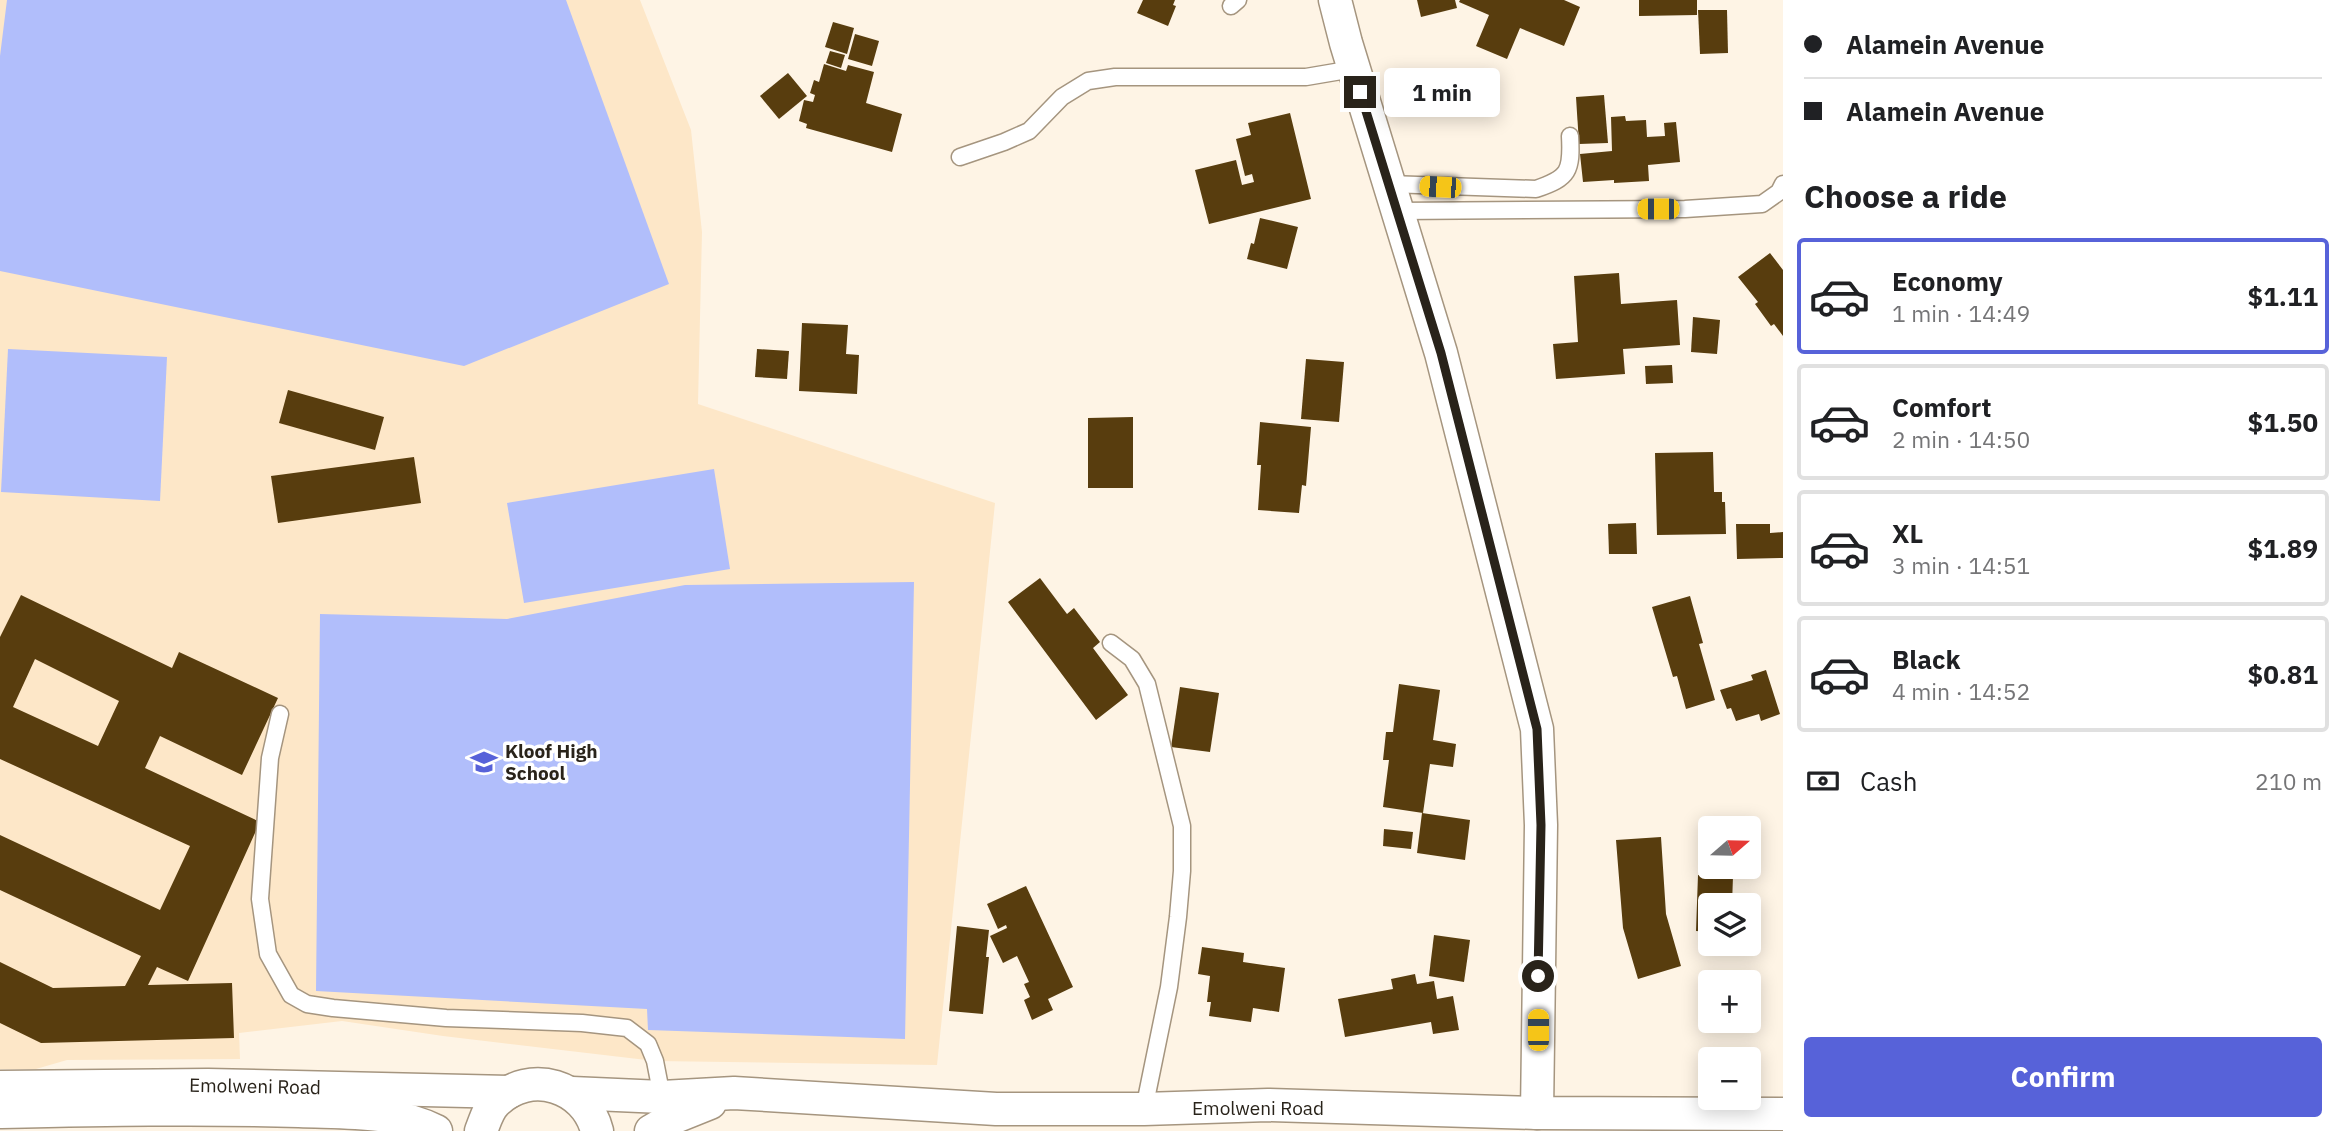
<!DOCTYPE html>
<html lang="en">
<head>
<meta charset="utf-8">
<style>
  body { margin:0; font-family:"IBM Plex Sans",sans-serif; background:#f2f2f2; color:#202124; height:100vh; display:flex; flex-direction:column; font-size:26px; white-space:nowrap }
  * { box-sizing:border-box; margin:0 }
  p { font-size:23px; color:#757577 }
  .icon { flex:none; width:38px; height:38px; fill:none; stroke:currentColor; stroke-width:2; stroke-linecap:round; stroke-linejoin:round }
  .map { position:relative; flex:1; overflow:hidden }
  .details { display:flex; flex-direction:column; background:#fff; width:560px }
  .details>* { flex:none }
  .guide { display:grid; align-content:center; height:154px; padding:0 21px; background:#fff }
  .needle { width:46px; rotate:70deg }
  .fabs { position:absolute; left:1698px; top:816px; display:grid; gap:14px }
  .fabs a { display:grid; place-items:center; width:63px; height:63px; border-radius:7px; background:#fff; box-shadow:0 4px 18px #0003; font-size:35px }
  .end { position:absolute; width:32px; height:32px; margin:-16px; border:9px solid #29231a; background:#fff; box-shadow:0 0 0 4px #fff }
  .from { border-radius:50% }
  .bubble { position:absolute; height:49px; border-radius:7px; background:#fff; box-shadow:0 4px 18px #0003; font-size:23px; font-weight:700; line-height:49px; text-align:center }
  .car { position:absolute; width:21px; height:42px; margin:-21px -10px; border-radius:9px; box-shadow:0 0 5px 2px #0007; background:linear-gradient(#f5c518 24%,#345 0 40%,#f5c518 0 76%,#345 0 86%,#f5c518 0) }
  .guide b { display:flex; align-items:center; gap:24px; height:66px; font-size:26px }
  .guide b+b { border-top:2px solid #e0e0e0 }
  .guide i { width:18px; height:18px; background:#202124 }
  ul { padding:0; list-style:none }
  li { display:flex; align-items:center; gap:21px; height:116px; margin:0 14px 10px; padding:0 7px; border:4px solid #e0e0e0; border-radius:7px }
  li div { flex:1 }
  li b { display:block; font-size:26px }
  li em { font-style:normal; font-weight:700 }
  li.active { border-color:#5762d9 }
  li>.icon { width:63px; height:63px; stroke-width:1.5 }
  h2 { padding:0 21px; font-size:32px; line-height:84px }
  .pay { display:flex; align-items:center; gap:18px; height:77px; padding:0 21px; font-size:26px }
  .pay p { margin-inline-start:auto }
  .cta { display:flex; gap:14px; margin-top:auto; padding:14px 21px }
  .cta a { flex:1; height:80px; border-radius:7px; background:#5762d9; color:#fff; font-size:28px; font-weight:700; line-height:80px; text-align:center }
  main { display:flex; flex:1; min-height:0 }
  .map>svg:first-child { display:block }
  .built { fill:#fde7c8 }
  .green { fill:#b1befb }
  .building { fill:#583d0e; fill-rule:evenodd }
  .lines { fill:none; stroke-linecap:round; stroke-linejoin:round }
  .service-casing { stroke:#a5957f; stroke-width:19 }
  .minor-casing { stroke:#a5957f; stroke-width:35 }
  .service { stroke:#fff; stroke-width:16 }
  .minor { stroke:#fff; stroke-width:32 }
  .route { stroke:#29231a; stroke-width:9 }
  .labels { text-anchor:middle; stroke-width:7; stroke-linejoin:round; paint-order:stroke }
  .poi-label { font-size:19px; font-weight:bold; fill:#29231a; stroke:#fff; text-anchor:start }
  .street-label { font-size:19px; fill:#29231a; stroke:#fff }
</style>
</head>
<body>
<main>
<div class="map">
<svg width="1783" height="1131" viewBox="0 0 1783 1131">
  <rect width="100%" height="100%" fill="#fef4e5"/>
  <polygon class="built" points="0,0 640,0 691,130 702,232 698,404 995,503 937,1065 655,1061 443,1036 342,1021 239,1033 240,1059 67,1060 36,1069 0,1069"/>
  <g class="green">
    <polygon points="7,0 566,0 669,284 464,366 0,271 0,56"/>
    <polygon points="8,349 167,357 160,501 1,492"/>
    <polygon points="714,469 730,569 524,603 507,503"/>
    <polygon points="914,582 905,1039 648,1030 647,1009 316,991 320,614 507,619 685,585"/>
  </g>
  <g class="building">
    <polygon points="1143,0 1175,0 1173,5 1176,6 1168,26 1137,13"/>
    <polygon points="1417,0 1455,0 1457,8 1421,17"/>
    <polygon points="1460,0 1564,0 1580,7 1564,46 1520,28 1507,59 1476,46 1489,15 1459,2"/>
    <polygon points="1639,0 1697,0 1697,15 1639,16"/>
    <polygon points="1698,10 1727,10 1728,53 1700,54"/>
    <polygon points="833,22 854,28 847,54 825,47"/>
    <polygon points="855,34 879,41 872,66 848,59"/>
    <polygon points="830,51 845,55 841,68 826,63"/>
    <polygon points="824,64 846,71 848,65 874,72 866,103 902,114 892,152 806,128 807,124 799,121 804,100 813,102 815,95 810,93 814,80 819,82"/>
    <polygon points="788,73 807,96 779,119 760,96"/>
    <polygon points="1604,95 1608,143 1579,144 1576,97"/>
    <polygon points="1290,113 1311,199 1209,224 1195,170 1236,160 1242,185 1254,182 1252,174 1245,176 1236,139 1251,135 1248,123"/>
    <polygon points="1625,116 1626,121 1646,120 1647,137 1665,136 1664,123 1676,122 1680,162 1648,165 1649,181 1614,183 1614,180 1583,182 1580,154 1612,151 1611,117"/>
    <polygon points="1260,218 1298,227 1287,269 1247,259 1251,243 1254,244"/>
    <polygon points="1770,253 1783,270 1783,336 1774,324 1771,326 1755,304 1758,302 1738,277"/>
    <polygon points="1619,273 1621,304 1677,300 1680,345 1623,349 1625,374 1556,379 1553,344 1578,342 1574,276"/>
    <polygon points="1693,317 1720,320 1717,354 1691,352"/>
    <polygon points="802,323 848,325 846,354 859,355 857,394 799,391"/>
    <polygon points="757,349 789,351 787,379 755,377"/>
    <polygon points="1306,359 1344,362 1339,422 1301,419"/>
    <polygon points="1672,365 1673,383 1646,384 1645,366"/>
    <polygon points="288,390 384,417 375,450 279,423"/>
    <polygon points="1133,417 1133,488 1088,488 1088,418"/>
    <polygon points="1260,422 1311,427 1306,486 1302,485 1299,513 1258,510 1261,465 1257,465"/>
    <polygon points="1713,452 1714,492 1722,492 1722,502 1725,502 1726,534 1657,535 1655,453"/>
    <polygon points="414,457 421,503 278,523 271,476"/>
    <polygon points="1636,523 1637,554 1609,554 1608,524"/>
    <polygon points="1736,524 1770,524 1770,533 1783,532 1783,558 1737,559"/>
    <polygon points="1040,578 1067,614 1074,608 1100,642 1093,648 1128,695 1096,720 1008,602"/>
    <path d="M21,595L172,668L179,652L278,698L242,775L160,736L145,768L260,822L188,981L157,967L148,985L232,983L234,1038L41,1043L0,1023V962L53,988L125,986L141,956L0,890V835L160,910L190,846L0,759V637ZM35,659L119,701L98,746L13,707Z"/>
    <polygon points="1690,596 1703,643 1699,644 1715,700 1686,709 1677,676 1673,677 1652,607"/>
    <polygon points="1766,670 1780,714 1761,721 1759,714 1736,721 1731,708 1727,709 1720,690 1753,680 1751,675"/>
    <polygon points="1399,684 1440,690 1433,740 1456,744 1453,767 1430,764 1423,813 1383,807 1389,760 1383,760 1386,732 1393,732"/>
    <polygon points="1180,687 1219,693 1210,752 1171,747"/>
    <polygon points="1422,813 1470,820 1465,860 1417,853"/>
    <polygon points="1384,829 1413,832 1411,849 1383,846"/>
    <polygon points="1661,837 1666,914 1681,966 1638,979 1623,928 1616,840"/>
    <polygon points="1698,875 1733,876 1732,905 1710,905 1710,932 1696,931"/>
    <polygon points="1026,886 1073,987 1048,999 1053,1010 1032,1020 1024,1000 1030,997 1024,984 1029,982 1017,956 1003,963 990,936 1007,928 1006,925 998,929 987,904"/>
    <polygon points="957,926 989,930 986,957 989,957 983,1014 949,1011"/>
    <polygon points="1434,935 1470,940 1464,982 1429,976"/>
    <polygon points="1202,947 1244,953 1243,962 1285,968 1279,1012 1253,1008 1251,1022 1209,1016 1211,1002 1207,1002 1210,976 1198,974"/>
    <polygon points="1415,974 1417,984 1434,981 1437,999 1453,996 1459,1030 1433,1034 1431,1022 1345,1037 1338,999 1393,989 1391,979"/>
  </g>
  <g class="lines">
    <defs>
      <g id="service">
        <polyline points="1231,6 1238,0"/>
        <polyline points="960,157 1004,142 1029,131 1062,97 1088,81 1115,77 1306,77 1353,69"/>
        <path d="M1389,184L1536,189C1569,178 1572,171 1570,136"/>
        <polyline points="1397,211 1685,209 1762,204 1779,192 1783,184"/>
        <polyline points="1111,643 1132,659 1147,684 1182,826 1182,871 1178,917 1169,987 1144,1109"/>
        <polyline points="280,714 270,758 260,899 268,954 291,995 307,1004 333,1008 446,1018 582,1023 627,1028 648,1044 655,1061 662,1097"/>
      </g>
      <g id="minor">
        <polyline points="1335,0 1346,43 1441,353 1537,729 1541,825 1537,1113"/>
        <polyline points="0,1087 208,1085 509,1092"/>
        <polyline points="572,1093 662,1097 734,1093 996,1109 1144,1109 1268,1105 1537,1113 1783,1114"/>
        <path d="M0,1112C100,1110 199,1108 299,1111C344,1113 394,1110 436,1131"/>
        <path d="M481,1131C485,1121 488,1109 496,1102C530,1068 586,1086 597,1131"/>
        <polyline points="651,1131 675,1117 710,1103"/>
      </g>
    </defs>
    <use href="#service" class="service-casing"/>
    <use href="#minor" class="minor-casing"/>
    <use href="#service" class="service"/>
    <use href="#minor" class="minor"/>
  </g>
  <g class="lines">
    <polyline class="route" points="1360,92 1441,353 1537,729 1541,825 1538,976"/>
  </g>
  <defs>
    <symbol id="school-bare" viewBox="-9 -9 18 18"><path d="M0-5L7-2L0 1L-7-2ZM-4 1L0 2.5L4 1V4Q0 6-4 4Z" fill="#5762d9" stroke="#fff" stroke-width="2.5" paint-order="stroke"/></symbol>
  </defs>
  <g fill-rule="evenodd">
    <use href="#school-bare" x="465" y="743" width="38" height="38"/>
  </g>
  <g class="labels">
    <g class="poi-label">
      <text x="505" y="758">Kloof High<tspan x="505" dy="22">School</tspan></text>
    </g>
    <g class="street-label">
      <text transform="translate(255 1086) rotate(1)" y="7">Emolweni Road</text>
      <text x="1258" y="1115">Emolweni Road</text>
    </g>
  </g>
</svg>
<div class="fabs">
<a><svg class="needle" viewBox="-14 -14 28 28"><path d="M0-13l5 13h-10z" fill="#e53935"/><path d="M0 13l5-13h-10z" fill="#757577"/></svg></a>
<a><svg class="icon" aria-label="layers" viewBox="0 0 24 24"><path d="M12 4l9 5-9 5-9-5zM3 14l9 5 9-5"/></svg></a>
<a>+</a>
<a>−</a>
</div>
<i class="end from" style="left:1538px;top:976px"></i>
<i class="end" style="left:1360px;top:92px"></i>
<div class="bubble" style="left:1384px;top:68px;width:116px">1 min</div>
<i class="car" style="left:1440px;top:187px;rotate:273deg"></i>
<i class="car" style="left:1658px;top:209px;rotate:270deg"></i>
<i class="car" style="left:1538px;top:1030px;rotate:0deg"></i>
</div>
<section class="details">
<div class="guide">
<b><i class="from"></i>Alamein Avenue</b>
<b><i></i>Alamein Avenue</b>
</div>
<h2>Choose a ride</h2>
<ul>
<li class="active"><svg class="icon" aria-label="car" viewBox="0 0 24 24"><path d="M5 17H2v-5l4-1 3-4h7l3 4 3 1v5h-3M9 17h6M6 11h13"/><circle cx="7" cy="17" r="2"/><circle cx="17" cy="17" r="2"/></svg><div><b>Economy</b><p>1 min · 14:49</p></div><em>$1.11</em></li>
<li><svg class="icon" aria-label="car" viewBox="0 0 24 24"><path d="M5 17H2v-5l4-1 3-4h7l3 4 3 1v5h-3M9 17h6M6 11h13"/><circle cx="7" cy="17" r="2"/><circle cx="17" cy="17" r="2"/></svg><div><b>Comfort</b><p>2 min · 14:50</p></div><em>$1.50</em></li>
<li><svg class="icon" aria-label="car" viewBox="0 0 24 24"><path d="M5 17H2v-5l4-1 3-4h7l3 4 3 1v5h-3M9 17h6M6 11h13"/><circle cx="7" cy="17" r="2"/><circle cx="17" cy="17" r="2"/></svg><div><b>XL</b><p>3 min · 14:51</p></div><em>$1.89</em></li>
<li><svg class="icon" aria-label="car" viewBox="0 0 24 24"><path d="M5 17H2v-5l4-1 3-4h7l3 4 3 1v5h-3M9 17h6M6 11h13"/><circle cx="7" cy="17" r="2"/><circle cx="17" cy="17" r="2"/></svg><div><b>Black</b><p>4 min · 14:52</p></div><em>$0.81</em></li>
</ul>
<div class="pay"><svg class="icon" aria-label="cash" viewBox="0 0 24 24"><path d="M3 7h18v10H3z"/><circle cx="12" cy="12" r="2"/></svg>Cash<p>210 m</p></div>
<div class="cta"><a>Confirm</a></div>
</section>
</main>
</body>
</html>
